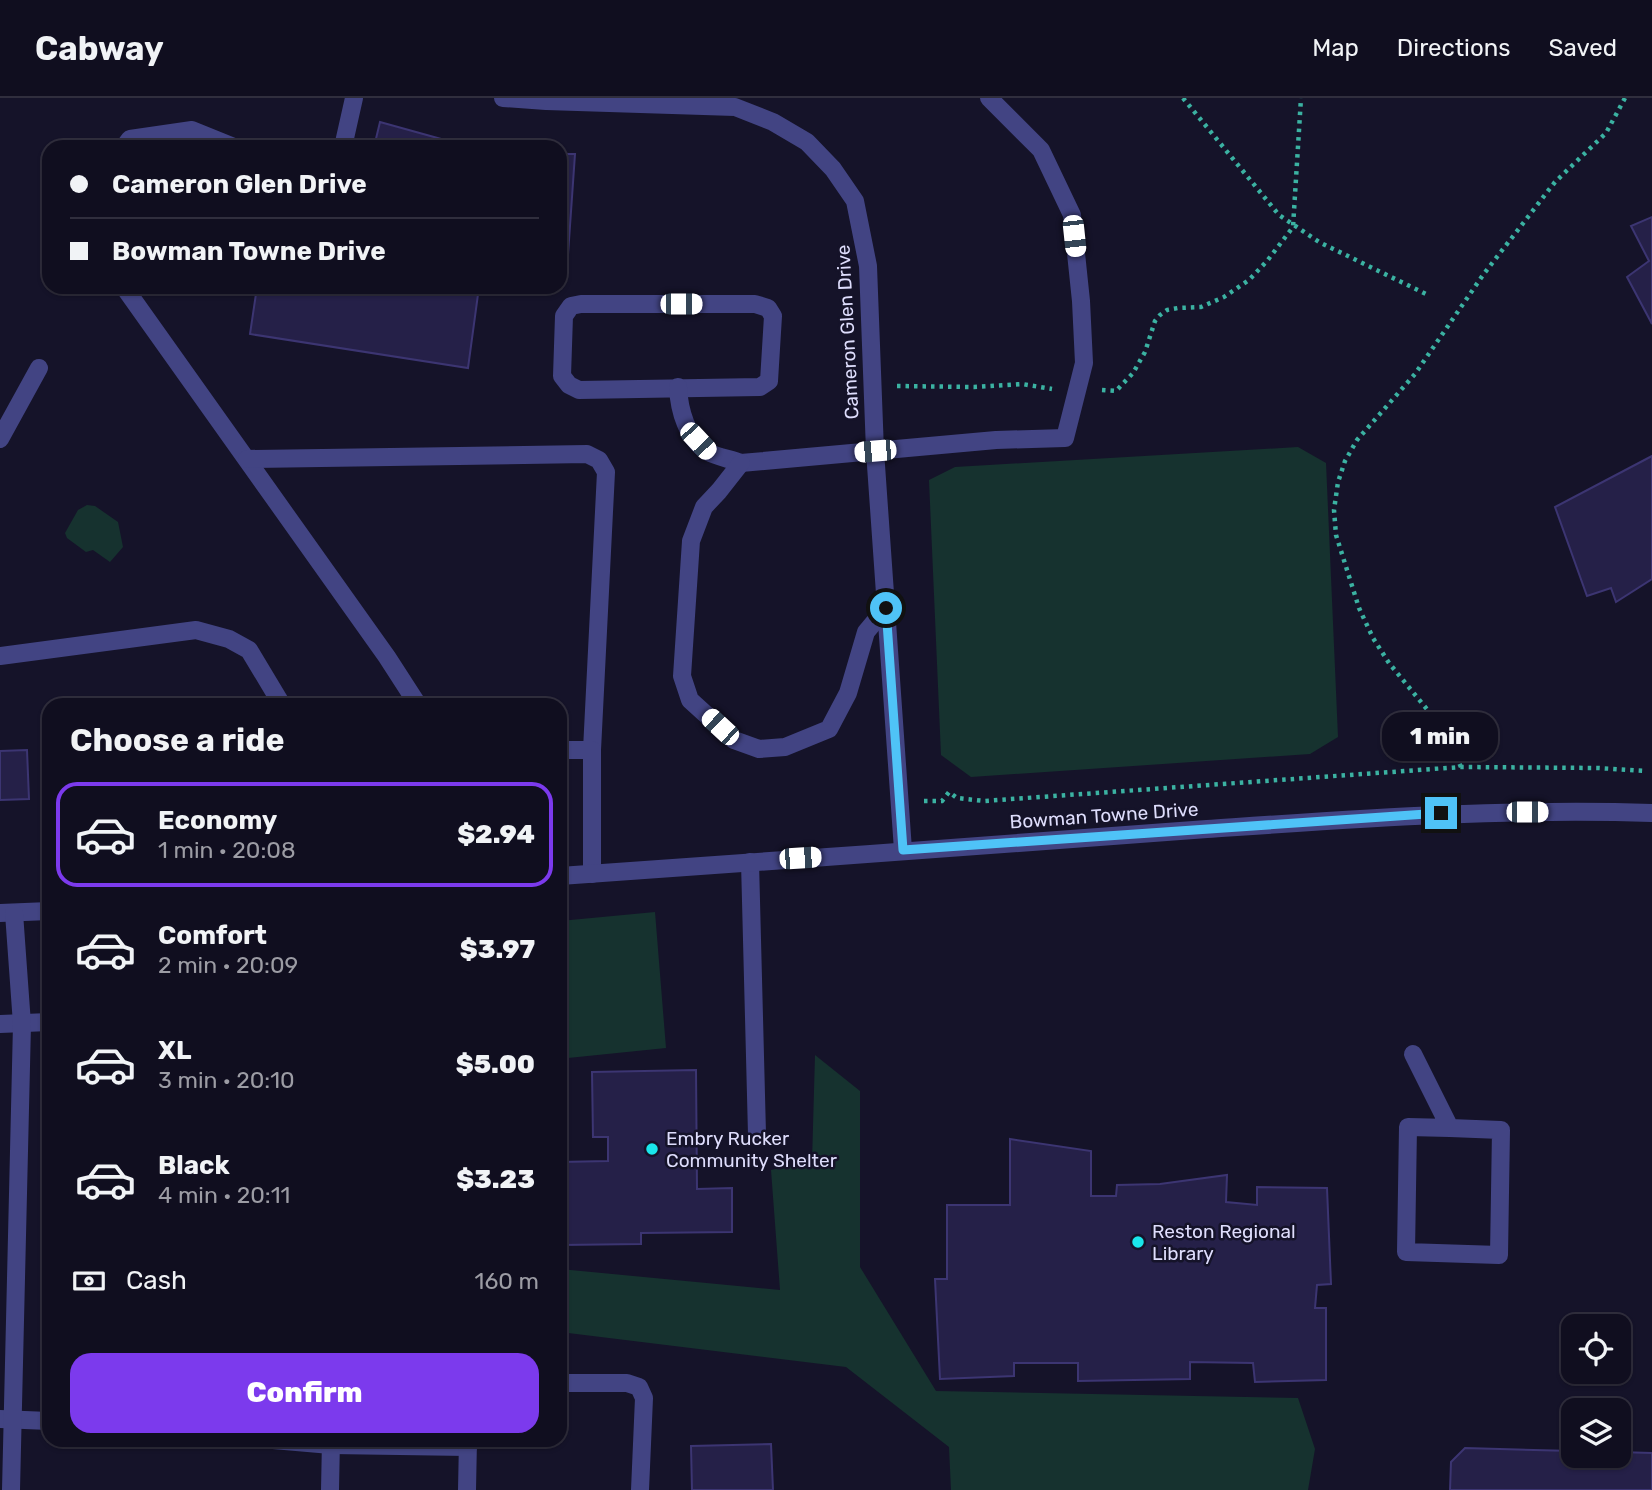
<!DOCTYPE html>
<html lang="en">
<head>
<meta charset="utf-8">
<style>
  body { margin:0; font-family:Rubik,sans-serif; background:#191728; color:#f1f3f6; height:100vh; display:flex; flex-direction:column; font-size:26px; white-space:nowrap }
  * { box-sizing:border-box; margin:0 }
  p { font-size:23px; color:#9c9ca4 }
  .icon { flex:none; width:38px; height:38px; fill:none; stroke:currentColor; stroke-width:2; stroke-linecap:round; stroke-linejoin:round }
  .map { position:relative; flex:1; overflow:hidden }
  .panel { position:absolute; left:42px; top:600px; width:525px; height:749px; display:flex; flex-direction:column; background:#100e1f; border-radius:21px; box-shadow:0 2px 5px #0004,0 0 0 2px #302e3d }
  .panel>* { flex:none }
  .top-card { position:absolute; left:42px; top:42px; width:525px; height:154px; border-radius:21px; box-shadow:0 2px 5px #0004,0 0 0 2px #302e3d; display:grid; align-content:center; height:154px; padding:0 28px; background:#100e1f }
  .buttons { position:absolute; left:1561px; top:1216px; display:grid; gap:14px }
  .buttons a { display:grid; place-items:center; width:70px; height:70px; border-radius:14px; background:#100e1f; box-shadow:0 2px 5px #0004,0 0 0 2px #302e3d; font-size:35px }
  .end { position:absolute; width:32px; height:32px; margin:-16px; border:9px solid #4fc3f7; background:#111; box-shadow:0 0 0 4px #111 }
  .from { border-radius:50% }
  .bubble { position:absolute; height:49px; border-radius:21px; background:#100e1f; box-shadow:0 2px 5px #0004,0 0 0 2px #302e3d; font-size:23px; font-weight:800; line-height:49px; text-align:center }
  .car { position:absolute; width:21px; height:42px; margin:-21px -10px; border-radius:9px; box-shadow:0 0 5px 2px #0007; background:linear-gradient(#fff 24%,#345 0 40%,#fff 0 76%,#345 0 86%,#fff 0) }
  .top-card b { display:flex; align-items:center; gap:24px; height:66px; font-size:26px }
  .top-card b+b { border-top:2px solid #302e3d }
  .top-card i { width:18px; height:18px; background:#f1f3f6 }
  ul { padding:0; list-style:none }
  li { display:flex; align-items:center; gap:21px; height:105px; margin:0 14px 10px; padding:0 14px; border:4px solid transparent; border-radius:21px }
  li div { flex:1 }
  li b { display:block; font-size:26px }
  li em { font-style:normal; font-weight:800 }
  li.on { border-color:#7c3aed }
  li>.icon { width:63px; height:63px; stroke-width:1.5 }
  h2 { padding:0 28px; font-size:32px; line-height:84px }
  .pay { display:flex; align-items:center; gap:18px; height:77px; padding:0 28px; font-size:26px }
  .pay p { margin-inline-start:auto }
  .primary-button { display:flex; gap:14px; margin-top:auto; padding:14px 28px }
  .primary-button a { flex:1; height:80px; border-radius:21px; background:#7c3aed; color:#fff; font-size:28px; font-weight:800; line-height:80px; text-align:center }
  header { display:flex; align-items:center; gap:42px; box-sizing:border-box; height:98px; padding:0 35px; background:#100e1f; border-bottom:2px solid #302e3d }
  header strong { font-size:33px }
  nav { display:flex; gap:38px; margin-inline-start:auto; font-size:24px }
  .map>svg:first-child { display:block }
  .green { fill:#16322f }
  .building { fill:#252048; stroke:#3c3572; stroke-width:2 }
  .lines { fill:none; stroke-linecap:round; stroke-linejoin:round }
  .path { stroke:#3bb2a2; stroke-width:4.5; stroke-dasharray:3.5 5; stroke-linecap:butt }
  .minor { stroke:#424483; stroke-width:18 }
  .route { stroke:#4fc3f7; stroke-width:9 }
  .poi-dot { fill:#1ae6eb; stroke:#151329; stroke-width:2.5 }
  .labels { text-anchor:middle; stroke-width:5; stroke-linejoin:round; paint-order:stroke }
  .street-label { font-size:19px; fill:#deddfc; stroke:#151329 }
  .poi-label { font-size:19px; fill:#deddfc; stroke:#151329; text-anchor:start }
</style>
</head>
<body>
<header>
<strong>Cabway</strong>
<nav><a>Map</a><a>Directions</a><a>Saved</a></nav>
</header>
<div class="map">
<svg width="1652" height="1392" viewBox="0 0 1652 1392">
  <rect width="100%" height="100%" fill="#151329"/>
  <g class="green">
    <polygon points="1298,349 1326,365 1338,639 1310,656 971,679 941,657 929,382 955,369"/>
    <polygon points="87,407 95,408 118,424 123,449 110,464 93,452 86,454 67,440 65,435 78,412"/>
    <polygon points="655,814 666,950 568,960 560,967 560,823"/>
    <polygon points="815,957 860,993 860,1169 936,1293 1298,1300 1315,1351 1308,1392 951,1392 949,1349 846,1269 560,1234 560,1171 780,1192 771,1072 812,1064"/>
  </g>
  <g class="building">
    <polygon points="380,24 452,44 487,49 374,49"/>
    <polygon points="560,56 575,56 567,171 560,171"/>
    <polygon points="1652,119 1652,226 1627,179 1649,163 1631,128"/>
    <polygon points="257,189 479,189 468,270 250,236"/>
    <polygon points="1652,358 1652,481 1616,504 1611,490 1587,498 1555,409"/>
    <polygon points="27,652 29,701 0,702 0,653"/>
    <polygon points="696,972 697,1091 732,1090 732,1134 641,1135 641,1146 560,1147 560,1064 608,1063 608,1039 593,1039 592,974"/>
    <polygon points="1010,1041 1091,1053 1091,1098 1116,1098 1117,1087 1160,1086 1227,1077 1226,1104 1257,1107 1257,1089 1327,1090 1331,1186 1317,1187 1315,1210 1326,1210 1326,1282 1255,1284 1253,1265 1190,1264 1190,1281 1078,1283 1078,1265 1014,1265 1014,1278 940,1281 935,1181 947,1181 947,1107 1010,1107"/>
    <polygon points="771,1346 773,1392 692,1392 691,1348"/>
    <polygon points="1465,1350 1573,1353 1573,1358 1619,1358 1619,1354 1652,1355 1652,1392 1450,1392 1451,1364"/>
  </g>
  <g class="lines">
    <g class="path">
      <polyline points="1183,0 1279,117 1319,144 1426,196"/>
      <polyline points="897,288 974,289 1022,286 1052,291"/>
      <polyline points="1102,292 1116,293 1133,275 1145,254 1155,223 1160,217 1167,212 1178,210 1201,209 1224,199 1249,182 1267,163 1293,129 1301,0"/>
      <polyline points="1461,669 1444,632 1389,565 1373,540 1359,510 1336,437 1334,412 1338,384 1345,363 1357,342 1415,276 1483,177 1555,84 1606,35 1625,0"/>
      <polyline points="924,703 942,703 949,694 957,700 984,703 1461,669 1598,670 1647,673"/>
    </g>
    <g class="minor">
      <polyline points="503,0 546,3 735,9 773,24 807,44 833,71 855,103 868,168 875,353 903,752"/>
      <polyline points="124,49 130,41 192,32 234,49"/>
      <polyline points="343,49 354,0"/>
      <polyline points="124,189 387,559 418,607"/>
      <polygon points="581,206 755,206 768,210 773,218 769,283 760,289 579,292 569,287 562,278 564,218 571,208"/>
      <path d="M678,289C679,312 687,341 708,354C717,359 731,361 741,365L996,342L1065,340L1084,265L1081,203L1072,117L1041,52L989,0"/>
      <polyline points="0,341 39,270"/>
      <polyline points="247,361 587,356 599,362 606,374 592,652"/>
      <polyline points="741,365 719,393 704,409 691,443 682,578 690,602 734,642 759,651 785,649 829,631 848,595 866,534 886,510"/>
      <polyline points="0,558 196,532 229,541 249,552 282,607"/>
      <polyline points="560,652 592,652 592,776"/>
      <polyline points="750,764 757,1036"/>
      <path d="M560,778C776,764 991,746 1207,731C1355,721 1503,710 1652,715"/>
      <polyline points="0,815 49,813"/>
      <polyline points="0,926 49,924"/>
      <polyline points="1413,956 1450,1030 1501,1032 1499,1157 1406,1154 1408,1029 1450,1030"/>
      <polyline points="560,1285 627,1285 639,1289 644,1300 640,1392"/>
      <polyline points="0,1321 49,1323"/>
      <polyline points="273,1342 331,1347 468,1349"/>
      <polyline points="11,1392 22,926 14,815"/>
      <polyline points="330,1392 331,1342"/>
      <polyline points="467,1392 468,1342"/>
    </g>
  </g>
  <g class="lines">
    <polyline class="route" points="886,510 903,752 1441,715"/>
  </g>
  <g class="poi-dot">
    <circle cx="652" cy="1051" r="7"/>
    <circle cx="1138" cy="1144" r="7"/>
  </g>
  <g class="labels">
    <g class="street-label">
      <text transform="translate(847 234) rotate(-93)" y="7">Cameron Glen Drive</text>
      <text transform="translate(1104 717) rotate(-4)" y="7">Bowman Towne Drive</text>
    </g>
    <g class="poi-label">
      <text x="666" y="1047">Embry Rucker<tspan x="666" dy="22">Community Shelter</tspan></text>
      <text x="1152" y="1140">Reston Regional<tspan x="1152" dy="22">Library</tspan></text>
    </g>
  </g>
</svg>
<div class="buttons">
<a><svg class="icon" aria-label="locate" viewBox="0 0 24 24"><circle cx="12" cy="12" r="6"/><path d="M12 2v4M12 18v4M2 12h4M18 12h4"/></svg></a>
<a><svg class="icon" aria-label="layers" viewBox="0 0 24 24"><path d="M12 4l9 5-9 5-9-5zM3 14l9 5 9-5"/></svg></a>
</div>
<i class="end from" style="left:886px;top:510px"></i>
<i class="end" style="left:1441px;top:715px"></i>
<div class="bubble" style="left:1382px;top:614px;width:116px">1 min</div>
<i class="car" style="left:1074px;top:138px;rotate:174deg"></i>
<i class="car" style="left:681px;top:206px;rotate:90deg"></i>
<i class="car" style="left:698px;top:343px;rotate:137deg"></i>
<i class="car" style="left:875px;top:353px;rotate:265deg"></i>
<i class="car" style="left:720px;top:629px;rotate:313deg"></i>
<i class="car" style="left:1527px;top:714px;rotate:90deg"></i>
<i class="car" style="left:800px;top:760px;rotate:86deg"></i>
<div class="top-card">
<b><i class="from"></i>Cameron Glen Drive</b>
<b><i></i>Bowman Towne Drive</b>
</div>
<section class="panel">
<h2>Choose a ride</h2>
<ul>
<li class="on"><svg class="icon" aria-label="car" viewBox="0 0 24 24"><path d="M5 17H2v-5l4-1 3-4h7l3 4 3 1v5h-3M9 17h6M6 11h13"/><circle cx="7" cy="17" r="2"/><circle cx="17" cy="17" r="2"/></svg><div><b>Economy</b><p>1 min · 20:08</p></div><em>$2.94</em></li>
<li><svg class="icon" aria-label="car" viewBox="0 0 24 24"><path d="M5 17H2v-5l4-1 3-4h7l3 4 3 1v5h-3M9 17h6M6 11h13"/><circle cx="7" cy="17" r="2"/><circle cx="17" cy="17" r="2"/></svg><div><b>Comfort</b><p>2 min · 20:09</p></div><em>$3.97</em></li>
<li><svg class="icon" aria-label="car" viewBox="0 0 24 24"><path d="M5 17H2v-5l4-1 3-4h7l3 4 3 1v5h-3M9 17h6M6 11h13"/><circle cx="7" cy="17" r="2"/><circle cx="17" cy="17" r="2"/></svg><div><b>XL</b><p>3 min · 20:10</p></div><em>$5.00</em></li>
<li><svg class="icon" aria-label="car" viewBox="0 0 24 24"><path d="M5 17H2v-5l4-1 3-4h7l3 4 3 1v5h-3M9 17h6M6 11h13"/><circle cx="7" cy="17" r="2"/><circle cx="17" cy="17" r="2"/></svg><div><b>Black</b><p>4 min · 20:11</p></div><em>$3.23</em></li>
</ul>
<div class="pay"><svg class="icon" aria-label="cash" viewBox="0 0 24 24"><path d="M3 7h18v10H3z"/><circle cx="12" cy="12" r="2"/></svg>Cash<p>160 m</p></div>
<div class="primary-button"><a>Confirm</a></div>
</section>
</div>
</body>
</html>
